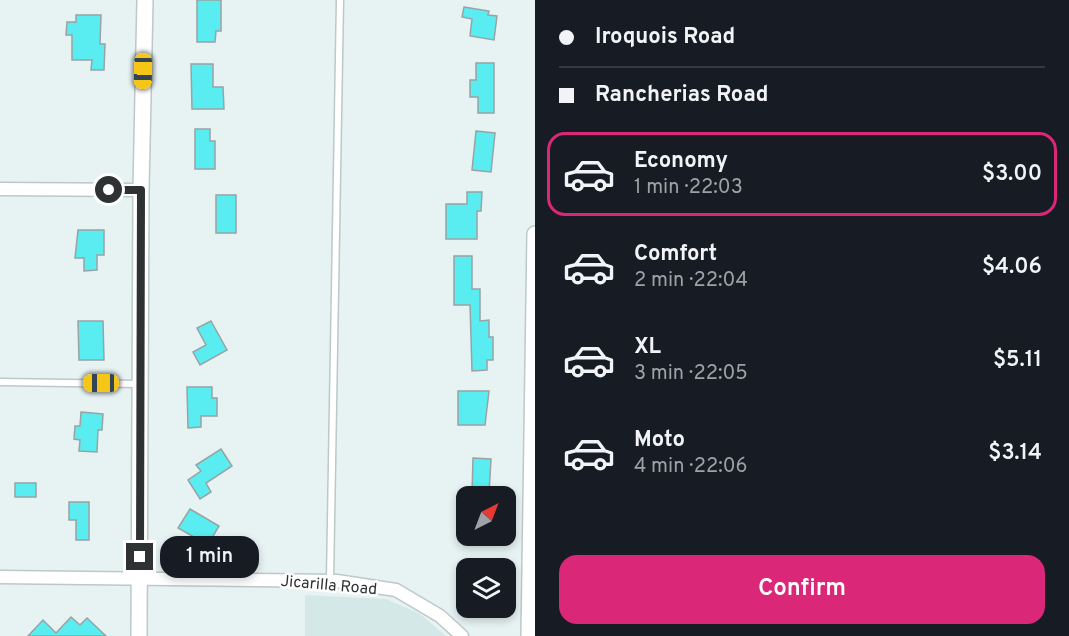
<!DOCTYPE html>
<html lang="en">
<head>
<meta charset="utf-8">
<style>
  body { margin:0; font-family:Overpass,sans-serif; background:#20242c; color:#f1f3f6; height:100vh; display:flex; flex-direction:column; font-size:22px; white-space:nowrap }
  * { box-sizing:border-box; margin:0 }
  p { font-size:20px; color:#9ea1a6 }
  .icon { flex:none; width:33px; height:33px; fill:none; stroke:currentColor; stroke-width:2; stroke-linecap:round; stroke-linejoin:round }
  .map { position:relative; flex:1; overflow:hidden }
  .details { display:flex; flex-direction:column; background:#171b24; width:534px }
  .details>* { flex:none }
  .guide { display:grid; align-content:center; height:132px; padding:0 24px; background:#171b24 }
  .needle { width:39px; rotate:42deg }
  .tools { position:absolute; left:456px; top:486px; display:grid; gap:12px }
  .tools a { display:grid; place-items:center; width:60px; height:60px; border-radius:12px; background:#171b24; box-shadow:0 3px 9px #0003; font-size:30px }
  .end { position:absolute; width:27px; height:27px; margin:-14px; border:8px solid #2e3232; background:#fff; box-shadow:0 0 0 3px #fff }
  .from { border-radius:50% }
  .bubble { position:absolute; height:42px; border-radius:18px; background:#171b24; box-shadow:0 3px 9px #0003; font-size:20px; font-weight:600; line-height:42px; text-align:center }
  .car { position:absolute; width:18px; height:36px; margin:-18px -9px; border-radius:8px; box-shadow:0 0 4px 2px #0007; background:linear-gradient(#f5c518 24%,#345 0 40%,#f5c518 0 76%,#345 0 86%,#f5c518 0) }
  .guide b { display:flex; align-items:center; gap:21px; height:57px; font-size:22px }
  .guide b+b { border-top:2px solid #363941 }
  .guide i { width:15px; height:15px; background:#f1f3f6 }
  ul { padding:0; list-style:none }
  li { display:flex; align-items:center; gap:18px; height:84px; margin:0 12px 9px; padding:0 12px; border:3px solid transparent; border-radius:18px }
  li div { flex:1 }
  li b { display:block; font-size:22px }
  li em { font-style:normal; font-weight:600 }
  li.on { border-color:#db2777 }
  li>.icon { width:54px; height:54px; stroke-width:1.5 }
  .primary-button { display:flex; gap:12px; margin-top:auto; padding:12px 24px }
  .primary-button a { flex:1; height:69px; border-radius:18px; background:#db2777; color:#fff; font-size:24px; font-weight:600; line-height:69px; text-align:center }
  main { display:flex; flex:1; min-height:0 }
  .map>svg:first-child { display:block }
  .built { fill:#d4e8e8 }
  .building { fill:#59edf1; stroke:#99a3a4; stroke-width:1.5 }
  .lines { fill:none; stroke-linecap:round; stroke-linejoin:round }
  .service-casing { stroke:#bdc8c8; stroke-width:9 }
  .minor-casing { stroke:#bdc8c8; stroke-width:15 }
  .tertiary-casing { stroke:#bdc8c8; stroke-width:18 }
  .service { stroke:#fff; stroke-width:6 }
  .minor { stroke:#fff; stroke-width:12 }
  .tertiary { stroke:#fff; stroke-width:15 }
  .route { stroke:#2e3232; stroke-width:8 }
  .labels { text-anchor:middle; stroke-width:5; stroke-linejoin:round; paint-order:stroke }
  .street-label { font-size:16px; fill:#2e3232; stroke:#fff }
</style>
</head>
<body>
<main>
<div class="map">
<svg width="535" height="636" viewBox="0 0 535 636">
  <rect width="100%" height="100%" fill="#e7f2f2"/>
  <polygon class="built" points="305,595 386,599 420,614 446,636 305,636"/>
  <g class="building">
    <polygon points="197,0 221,0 221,31 216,31 215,42 197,42"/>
    <polygon points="464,7 489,11 488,15 497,16 494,40 470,36 472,19 462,17"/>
    <polygon points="76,15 101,15 100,44 105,44 104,70 91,70 92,60 72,60 72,35 66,35 67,22 76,22"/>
    <polygon points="476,63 494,63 494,113 478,113 478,97 470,97 470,80 476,80"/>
    <polygon points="191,64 213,64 213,87 223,87 224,109 192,109"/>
    <polygon points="195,129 210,129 210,141 215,141 215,169 195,169"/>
    <polygon points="476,131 495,133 491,172 472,170"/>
    <polygon points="467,192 482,192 481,211 477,211 477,239 446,239 446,204 467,204"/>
    <rect x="216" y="195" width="20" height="38"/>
    <polygon points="78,230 104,230 104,255 97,255 97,270 84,271 84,258 75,258"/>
    <polygon points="454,256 472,256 472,289 480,289 480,321 489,320 489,337 493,337 493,360 487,360 487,370 472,371 470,305 454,305"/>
    <polygon points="78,321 103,321 104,360 79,360"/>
    <polygon points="211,321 227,350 200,365 193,352 206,345 197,328"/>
    <polygon points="187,387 212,387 212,398 217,398 217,416 201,416 201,427 188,428"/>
    <polygon points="458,391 489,391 485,425 458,425"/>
    <polygon points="81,412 103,414 102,430 98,430 97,452 79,451 80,440 74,439 75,426 80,426"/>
    <polygon points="221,449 232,466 206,483 211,492 200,499 188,480 201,471 196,465"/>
    <polygon points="473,458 491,459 489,494 472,493"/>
    <rect x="15" y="483" width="21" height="14"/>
    <polygon points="69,502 89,502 89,540 76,540 76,520 69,520"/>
    <polygon points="190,509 219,526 208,545 178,528"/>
    <polygon points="71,617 80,625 87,618 106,636 28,636 43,620 56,633"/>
  </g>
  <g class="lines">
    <defs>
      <g id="service">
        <polyline points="0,382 140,384"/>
        <polyline points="330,580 340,0"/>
      </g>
      <g id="minor">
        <polyline points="0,189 141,190"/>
        <polyline points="0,577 337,581 396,590 440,616 462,636"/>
      </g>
      <g id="tertiary">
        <polyline points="139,636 141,190 145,0"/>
        <polyline points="529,636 535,234"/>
      </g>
    </defs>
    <use href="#service" class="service-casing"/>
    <use href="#minor" class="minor-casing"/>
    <use href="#tertiary" class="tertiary-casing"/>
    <use href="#service" class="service"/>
    <use href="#minor" class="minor"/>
    <use href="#tertiary" class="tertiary"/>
  </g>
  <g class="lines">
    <polyline class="route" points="109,190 141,190 140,557"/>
  </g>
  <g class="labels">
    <g class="street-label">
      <text transform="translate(329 584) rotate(5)" y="6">Jicarilla Road</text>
    </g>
  </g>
</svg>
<div class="tools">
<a><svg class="needle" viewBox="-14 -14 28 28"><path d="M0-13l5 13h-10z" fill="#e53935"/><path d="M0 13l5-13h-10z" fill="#9ea1a6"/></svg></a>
<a><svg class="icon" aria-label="layers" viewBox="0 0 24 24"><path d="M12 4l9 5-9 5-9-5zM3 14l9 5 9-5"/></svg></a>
</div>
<i class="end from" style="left:109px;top:190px"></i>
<i class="end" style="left:140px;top:557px"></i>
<div class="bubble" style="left:160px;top:536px;width:99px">1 min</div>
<i class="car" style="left:143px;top:71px;rotate:181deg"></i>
<i class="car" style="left:101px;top:383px;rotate:270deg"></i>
</div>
<section class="details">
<div class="guide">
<b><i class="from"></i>Iroquois Road</b>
<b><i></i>Rancherias Road</b>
</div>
<ul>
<li class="on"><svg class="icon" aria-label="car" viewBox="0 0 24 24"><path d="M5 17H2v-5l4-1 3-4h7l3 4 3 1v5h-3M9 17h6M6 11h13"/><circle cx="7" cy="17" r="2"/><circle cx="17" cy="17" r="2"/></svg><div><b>Economy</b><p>1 min · 22:03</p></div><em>$3.00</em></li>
<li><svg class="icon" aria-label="car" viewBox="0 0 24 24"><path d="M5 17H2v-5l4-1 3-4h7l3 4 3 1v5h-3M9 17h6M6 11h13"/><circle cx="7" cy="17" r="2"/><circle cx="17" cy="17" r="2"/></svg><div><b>Comfort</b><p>2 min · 22:04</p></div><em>$4.06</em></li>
<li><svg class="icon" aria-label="car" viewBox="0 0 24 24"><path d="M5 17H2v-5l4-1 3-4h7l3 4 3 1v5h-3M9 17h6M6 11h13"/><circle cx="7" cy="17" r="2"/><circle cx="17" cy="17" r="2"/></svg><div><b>XL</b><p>3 min · 22:05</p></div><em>$5.11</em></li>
<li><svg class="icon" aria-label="car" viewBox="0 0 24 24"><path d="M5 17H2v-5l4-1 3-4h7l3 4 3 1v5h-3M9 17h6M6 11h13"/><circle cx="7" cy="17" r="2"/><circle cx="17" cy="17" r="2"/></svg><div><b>Moto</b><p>4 min · 22:06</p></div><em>$3.14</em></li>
</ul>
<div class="primary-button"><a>Confirm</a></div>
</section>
</main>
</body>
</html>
